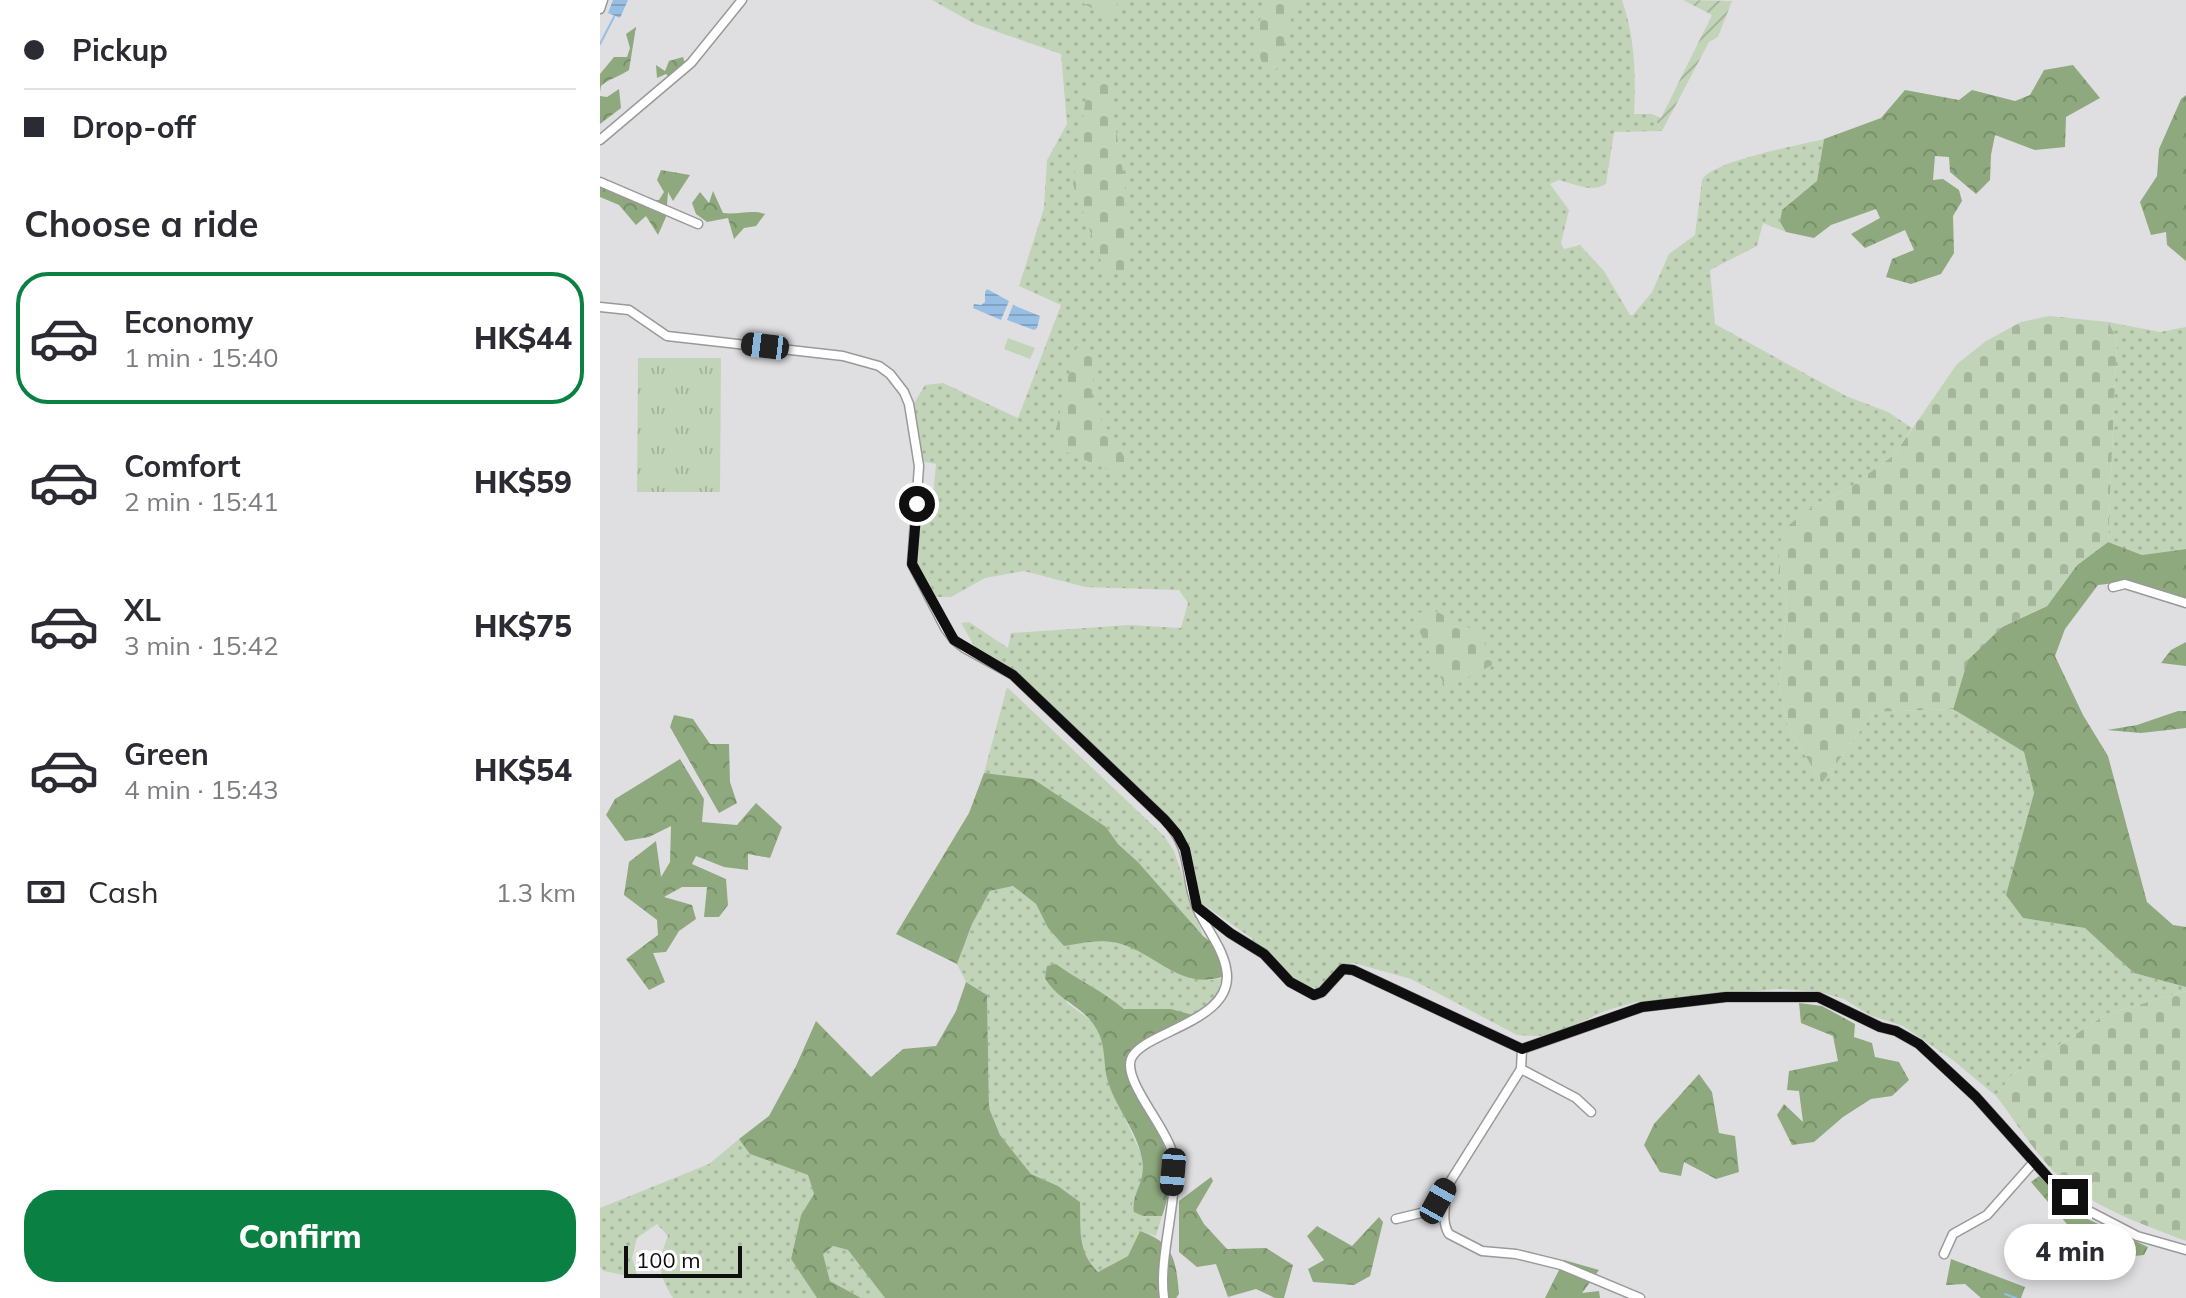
<!DOCTYPE html>
<html lang="en">
<head>
<meta charset="utf-8">
<style>
  body { margin:0; font-family:Mulish,sans-serif; background:#f7f7f7; color:#2b2b33; height:100vh; display:flex; flex-direction:column; font-size:30px; white-space:nowrap }
  * { box-sizing:border-box; margin:0 }
  p { font-size:26px; color:#7c7c81 }
  .icon { flex:none; width:44px; height:44px; fill:none; stroke:currentColor; stroke-width:2; stroke-linecap:round; stroke-linejoin:round }
  .map { position:relative; flex:1; overflow:hidden }
  .panel { display:flex; flex-direction:column; background:#fff; width:600px }
  .panel>* { flex:none }
  .guide { display:grid; align-content:center; height:176px; padding:0 24px; background:#fff }
  .scale { position:absolute; left:24px; bottom:20px; width:118px; box-sizing:border-box; padding-left:8px; border:4px solid #0f0f0f; border-top:0; font-size:22px; line-height:28px; white-space:nowrap; color:#0f0f0f; -webkit-text-stroke:6px #fff; paint-order:stroke }
  .end { position:absolute; width:36px; height:36px; margin:-18px; border:10px solid #0f0f0f; background:#fff; box-shadow:0 0 0 4px #fff }
  .from { border-radius:50% }
  .bubble { position:absolute; height:56px; border-radius:28px; background:#fff; box-shadow:0 4px 12px #0003; font-size:26px; font-weight:800; line-height:56px; text-align:center }
  .car { position:absolute; width:24px; height:48px; margin:-24px -12px; border-radius:10px; box-shadow:0 0 6px 2px #0007; background:linear-gradient(#222 24%,#8ab4d8 0 40%,#222 0 76%,#8ab4d8 0 86%,#222 0) }
  .guide b { display:flex; align-items:center; gap:28px; height:76px; font-size:30px }
  .guide b+b { border-top:2px solid #e1e1e2 }
  .guide i { width:20px; height:20px; background:#2b2b33 }
  ul { padding:0; list-style:none }
  li { display:flex; align-items:center; gap:24px; height:132px; margin:0 16px 12px; padding:0 8px; border:4px solid transparent; border-radius:32px }
  li div { flex:1 }
  li b { display:block; font-size:30px }
  li em { font-style:normal; font-weight:800 }
  li.current { border-color:#0b8043 }
  li>.icon { width:72px; height:72px; stroke-width:1.5 }
  h2 { padding:0 24px; font-size:36px; line-height:96px }
  .pay { display:flex; align-items:center; gap:20px; height:88px; padding:0 24px; font-size:30px }
  .pay p { margin-inline-start:auto }
  .primary-button { display:flex; gap:16px; margin-top:auto; padding:16px 24px }
  .primary-button a { flex:1; height:92px; border-radius:32px; background:#0b8043; color:#fff; font-size:32px; font-weight:800; line-height:92px; text-align:center }
  main { display:flex; flex:1; min-height:0 }
  .map>svg:first-child { display:block }
  .grass { fill:url(#grass-dots) }
  .forest { fill:url(#forest-crowns) }
  .cemetery { fill:url(#cemetery-stones) }
  .park { fill:url(#park-tufts) }
  .garden { fill:url(#garden-furrows) }
  .pitch { fill:#c2d4b7 }
  .water { fill:url(#water-rules) }
  .lines { fill:none; stroke-linecap:round; stroke-linejoin:round }
  .stream { stroke:#97bee3; stroke-width:2 }
  .minor-casing { stroke:#99999c; stroke-width:11 }
  .minor { stroke:#fff; stroke-width:8 }
  .route { stroke:#0f0f0f; stroke-width:10 }
</style>
</head>
<body>
<main>
<section class="panel">
<div class="guide">
<b><i class="from"></i>Pickup</b>
<b><i></i>Drop-off</b>
</div>
<h2>Choose a ride</h2>
<ul>
<li class="current"><svg class="icon" aria-label="car" viewBox="0 0 24 24"><path d="M5 17H2v-5l4-1 3-4h7l3 4 3 1v5h-3M9 17h6M6 11h13"/><circle cx="7" cy="17" r="2"/><circle cx="17" cy="17" r="2"/></svg><div><b>Economy</b><p>1 min · 15:40</p></div><em>HK$44</em></li>
<li><svg class="icon" aria-label="car" viewBox="0 0 24 24"><path d="M5 17H2v-5l4-1 3-4h7l3 4 3 1v5h-3M9 17h6M6 11h13"/><circle cx="7" cy="17" r="2"/><circle cx="17" cy="17" r="2"/></svg><div><b>Comfort</b><p>2 min · 15:41</p></div><em>HK$59</em></li>
<li><svg class="icon" aria-label="car" viewBox="0 0 24 24"><path d="M5 17H2v-5l4-1 3-4h7l3 4 3 1v5h-3M9 17h6M6 11h13"/><circle cx="7" cy="17" r="2"/><circle cx="17" cy="17" r="2"/></svg><div><b>XL</b><p>3 min · 15:42</p></div><em>HK$75</em></li>
<li><svg class="icon" aria-label="car" viewBox="0 0 24 24"><path d="M5 17H2v-5l4-1 3-4h7l3 4 3 1v5h-3M9 17h6M6 11h13"/><circle cx="7" cy="17" r="2"/><circle cx="17" cy="17" r="2"/></svg><div><b>Green</b><p>4 min · 15:43</p></div><em>HK$54</em></li>
</ul>
<div class="pay"><svg class="icon" aria-label="cash" viewBox="0 0 24 24"><path d="M3 7h18v10H3z"/><circle cx="12" cy="12" r="2"/></svg>Cash<p>1.3 km</p></div>
<div class="primary-button"><a>Confirm</a></div>
</section>
<div class="map">
<svg width="1586" height="1298" viewBox="0 0 1586 1298">
  <defs>
    <pattern id="grass-dots" width="8" height="8" patternUnits="userSpaceOnUse" patternTransform="scale(2)"><rect width="8" height="8" fill="#c2d4b7"/><path d="M2 2h.1M6 6h.1" fill="none" stroke="#a6b59c" stroke-width="1.8" stroke-linecap="round"/></pattern>
    <pattern id="forest-crowns" width="20" height="18" patternUnits="userSpaceOnUse" patternTransform="scale(2)"><rect width="20" height="18" fill="#8ea97d"/><path d="M2 6a3 3 0 1 1 6 0M12 15a3 3 0 1 1 6 0" fill="none" stroke="#79906b"/></pattern>
    <pattern id="cemetery-stones" width="16" height="16" patternUnits="userSpaceOnUse" patternTransform="scale(2)"><rect width="16" height="16" fill="#c2d4b7"/><path d="M2 7V4a2 2 0 0 1 4 0v3zM10 15v-3a2 2 0 0 1 4 0v3z" fill="#a6b59c"/></pattern>
    <pattern id="park-tufts" width="24" height="20" patternUnits="userSpaceOnUse" patternTransform="scale(2)"><rect width="24" height="20" fill="#c2d4b7"/><path d="M3 7l-1-3M5 7V3M7 7l1-3M15 17l-1-3M17 17v-4M19 17l1-3" fill="none" stroke="#a6b59c"/></pattern>
    <pattern id="garden-furrows" width="10" height="10" patternUnits="userSpaceOnUse" patternTransform="scale(2)"><rect width="10" height="10" fill="#c2d4b7"/><path d="M-1 1l2-2M0 10L10 0M9 11l2-2" fill="none" stroke="#a6b59c"/></pattern>
    <pattern id="water-rules" width="6" height="5" patternUnits="userSpaceOnUse" patternTransform="scale(2)"><rect width="6" height="5" fill="#97bee3"/><path d="M0 2.5h6" fill="none" stroke="#81a2c2"/></pattern>
  </defs>
  <rect width="100%" height="100%" fill="#dfdfe2"/>
  <g class="grass">
    <path d="M332,0H1022C1035,38 1036,74 1034,114H1052L1062,131L1014,132L1006,184C991,193 975,184 959,180L950,184L969,210L961,243L964,249L980,245L1004,271L1030,315H1033L1052,292L1069,254L1095,235L1102,180C1111,161 1201,145 1224,139L1217,182L1182,210L1180,222L1186,232L1163,223L1157,246L1110,270L1115,324L1246,396L1288,412L1312,428L1294,455L1250,487L1212,507L1190,524L1179,582L1187,604L1179,684L1188,727L1222,783L1274,712L1353,709L1424,752L1434,793L1407,895L1423,918L1485,928L1534,973L1586,987V991L1507,1014L1412,1075L1396,1096L1354,1061L1303,1026L1269,1015L1244,999L1220,992L1179,989L1036,1002L1005,1011L953,1035L935,1036L917,1035L811,979L754,963L740,966L721,988L707,987L649,949L653,939L601,903C595,867 590,847 566,817L417,672L375,647L361,623L369,622L408,648L411,633L529,625L581,628L588,603L579,590L485,587L424,571L385,578L351,597H330L318,567L320,517L331,519L336,464L320,461L313,405L325,385L343,383L418,418L461,305L419,286L444,208L447,160L467,124L461,54L375,24Z"/>
    <polygon points="1508,322 1560,332 1586,327 1586,549 1542,555 1508,542 1517,338"/>
    <polygon points="407,687 564,836 574,851 603,936 538,862 518,844 506,827 384,773"/>
    <path d="M413,886L436,904L448,928L464,945C482,943 503,938 521,944C550,953 591,988 622,978L616,997L593,1015L571,1009H524C503,991 478,980 456,964L467,1003L492,1021L504,1041L508,1081L542,1156L545,1176L532,1205L543,1216H562L556,1236L540,1231L528,1256L498,1272C476,1251 481,1230 480,1202L458,1186L431,1174L400,1135L389,1108L387,995L366,982L357,964L372,924L390,891Z"/>
    <path d="M139,1139L151,1154L208,1175L214,1194L201,1215L191,1259L217,1298H73C58,1274 57,1263 68,1236L57,1224L37,1238L32,1258L38,1278L4,1271L0,1267V1208L109,1164Z"/>
    <polygon points="233,1246 248,1250 285,1298 261,1298 230,1281 223,1254"/>
  </g>
  <g class="forest">
    <path d="M36,27L29,70C19,77 10,78 1,86L0,92V74L14,57H27L30,48L26,34Z"/>
    <polygon points="83,57 85,64 70,78 66,74 57,78 56,65 65,71 69,61"/>
    <polygon points="1473,65 1500,98 1466,117 1465,147 1435,150 1395,135 1391,155 1390,180 1376,194 1350,172 1349,157 1335,156 1333,180 1343,179 1359,190 1362,201 1353,216 1354,253 1341,274 1311,284 1286,277 1292,259 1314,250 1305,230 1265,248 1251,234 1280,218 1276,209 1231,225 1214,238 1186,232 1180,222 1182,210 1217,181 1224,139 1281,118 1305,90 1359,100 1372,90 1415,101 1430,95 1444,70"/>
    <polygon points="19,89 21,108 0,124 0,96 7,97"/>
    <polygon points="1586,95 1586,261 1567,245 1566,232 1551,235 1540,202 1557,176 1559,149 1581,99"/>
    <polygon points="61,170 90,175 73,201 68,192 66,217 58,235 46,216 36,225 19,205 0,197 0,182 32,200 59,200 64,192 57,180"/>
    <path d="M113,191L123,213C138,215 152,209 165,214L156,226L144,228L134,239L128,218L107,222L96,214L92,203L100,192L109,203Z"/>
    <polygon points="1508,542 1542,555 1586,549 1586,601 1524,582 1498,585 1465,629 1455,656 1483,715 1508,756 1547,902 1573,925 1586,927 1586,987 1534,973 1485,928 1423,918 1406,895 1434,793 1424,752 1353,709 1367,660 1402,627 1447,606 1477,565"/>
    <polygon points="1586,642 1586,666 1561,663 1571,650"/>
    <polygon points="1578,711 1586,711 1586,728 1541,733 1507,730 1537,725"/>
    <polygon points="74,715 93,719 110,744 129,744 130,782 137,803 119,813 70,727"/>
    <polygon points="80,759 104,799 102,822 137,825 156,803 182,827 170,858 148,854 148,870 124,867 96,856 92,864 126,879 128,905 119,917 104,917 107,887 82,887 64,897 92,905 96,919 79,931 66,952 53,953 65,982 49,990 26,959 58,935 57,920 24,895 29,862 56,841 61,877 70,862 71,826 49,837 25,841 6,815 15,799"/>
    <path d="M384,773L433,779L506,827L518,844L538,862L603,936L623,951L632,973C584,995 562,957 521,944C503,938 482,943 464,946L448,928L436,904L413,886L390,891L372,924L357,964L296,934L369,813Z"/>
    <path d="M456,964C478,980 503,991 524,1009H571L593,1015L536,1047L529,1074C554,1123 583,1160 562,1216H543L534,1212C530,1195 547,1182 542,1159C537,1130 514,1106 507,1078C503,1059 506,1042 494,1025C482,1006 457,1000 445,978L447,966Z"/>
    <path d="M366,982L387,995L389,1108L400,1135L431,1174L458,1186L480,1202C481,1230 477,1251 498,1272L528,1256L540,1231C575,1243 576,1262 579,1294L576,1298H285L248,1250L233,1246L223,1254L230,1281L261,1298H217L191,1259L201,1215L214,1194L208,1175L150,1154L139,1139L169,1116L196,1066L216,1021L271,1077L303,1049L336,1046L356,1011Z"/>
    <polygon points="1199,1003 1222,1006 1255,1024 1254,1037 1272,1043 1275,1057 1299,1062 1309,1080 1292,1096 1271,1099 1243,1117 1214,1142 1192,1145 1177,1115 1184,1104 1203,1122 1199,1091 1187,1090 1189,1071 1238,1061 1233,1036 1201,1023"/>
    <polygon points="1099,1074 1112,1092 1119,1133 1135,1136 1139,1172 1116,1179 1084,1162 1081,1176 1060,1172 1044,1145 1054,1124"/>
    <polygon points="1439,1176 1481,1216 1548,1247 1544,1255 1515,1258 1478,1237 1431,1182"/>
    <polygon points="611,1177 613,1181 596,1210 604,1224 627,1249 666,1248 693,1265 684,1298 675,1298 656,1289 628,1297 616,1264 597,1267 579,1252 579,1201"/>
    <polygon points="779,1217 783,1222 770,1276 754,1285 713,1282 708,1269 724,1260 707,1236 717,1226 752,1246"/>
    <polygon points="1351,1259 1425,1287 1421,1298 1381,1298 1365,1284 1346,1285"/>
    <polygon points="964,1260 999,1270 982,1293 999,1291 1000,1298 945,1298"/>
  </g>
  <g class="cemetery">
    <polygon points="478,0 519,0 510,19"/>
    <polygon points="672,0 696,0 678,68 666,74 652,34"/>
    <polygon points="508,81 525,184 527,271 505,272 473,184 488,84"/>
    <polygon points="1449,316 1508,322 1517,338 1508,542 1477,565 1447,606 1402,627 1368,660 1353,709 1274,712 1222,783 1188,727 1179,684 1187,604 1179,582 1179,543 1190,524 1212,507 1250,487 1294,455 1357,364 1386,341 1421,322"/>
    <polygon points="475,348 496,352 491,403 530,466 516,473 452,446"/>
    <polygon points="831,609 880,633 894,664 846,689 812,615"/>
    <path d="M1586,991V1241C1540,1223 1490,1207 1453,1171C1433,1150 1414,1119 1396,1096L1412,1075L1507,1014Z"/>
  </g>
  <polygon class="park" points="38,358 121,358 120,492 37,492"/>
  <polygon class="garden" points="1083,0 1132,1 1118,37 1109,42 1062,131 1052,114 1061,118 1112,15"/>
  <polygon class="pitch" points="408,338 435,348 430,359 404,349"/>
  <g class="water">
    <polygon points="13,0 28,0 20,18 8,13"/>
    <polygon points="387,289 409,301 401,320 373,308 374,304 381,305 385,302 385,292"/>
    <polygon points="413,305 440,316 437,328 434,330 407,320"/>
  </g>
  <g class="lines">
    <g class="stream">
      <polyline points="0,44 14,17"/>
      <polyline points="1405,1294 1416,1298"/>
    </g>
    <defs>
      <g id="minor">
        <polyline points="0,9 3,0"/>
        <polyline points="0,140 91,63 142,0"/>
        <polyline points="0,182 98,224"/>
        <path d="M0,307L29,310L67,336L243,356L279,366L290,374L304,392L309,404L319,466L312,564L345,628L354,640L364,648L413,675L564,819C594,850 583,873 597,908C606,928 622,947 626,968C638,1022 541,1031 531,1059C523,1081 566,1127 572,1152C581,1194 558,1253 564,1298"/>
        <polyline points="1513,587 1525,584 1586,603"/>
        <polyline points="597,907 630,933 664,954 690,982 714,995 722,992 743,969 753,970 922,1049 1042,1007 1126,997 1218,997 1280,1027 1296,1031 1319,1044 1376,1097 1453,1183 1487,1210 1537,1236 1586,1250"/>
        <polyline points="921,1069 976,1098 991,1112"/>
        <path d="M846,1186C847,1202 840,1220 849,1234L882,1251L916,1254L961,1265L1040,1298"/>
        <polyline points="796,1219 825,1212 838,1201 921,1069 922,1049"/>
        <polyline points="1344,1254 1353,1234 1387,1215 1434,1162"/>
      </g>
    </defs>
    <use href="#minor" class="minor-casing"/>
    <use href="#minor" class="minor"/>
  </g>
  <g class="lines">
    <polyline class="route" points="317,504 312,564 354,640 413,675 564,819 577,834 585,849 597,907 630,933 664,954 690,982 714,995 722,992 743,969 753,970 922,1049 1042,1007 1126,997 1218,997 1280,1027 1296,1031 1319,1044 1376,1097 1453,1183 1470,1197"/>
  </g>
</svg>
<div class="scale">100 m</div>
<i class="end from" style="left:317px;top:504px"></i>
<i class="end" style="left:1470px;top:1197px"></i>
<div class="bubble" style="left:1404px;top:1224px;width:132px">4 min</div>
<i class="car" style="left:165px;top:346px;rotate:277deg"></i>
<i class="car" style="left:573px;top:1172px;rotate:185deg"></i>
<i class="car" style="left:838px;top:1201px;rotate:29deg"></i>
</div>
</main>
</body>
</html>
